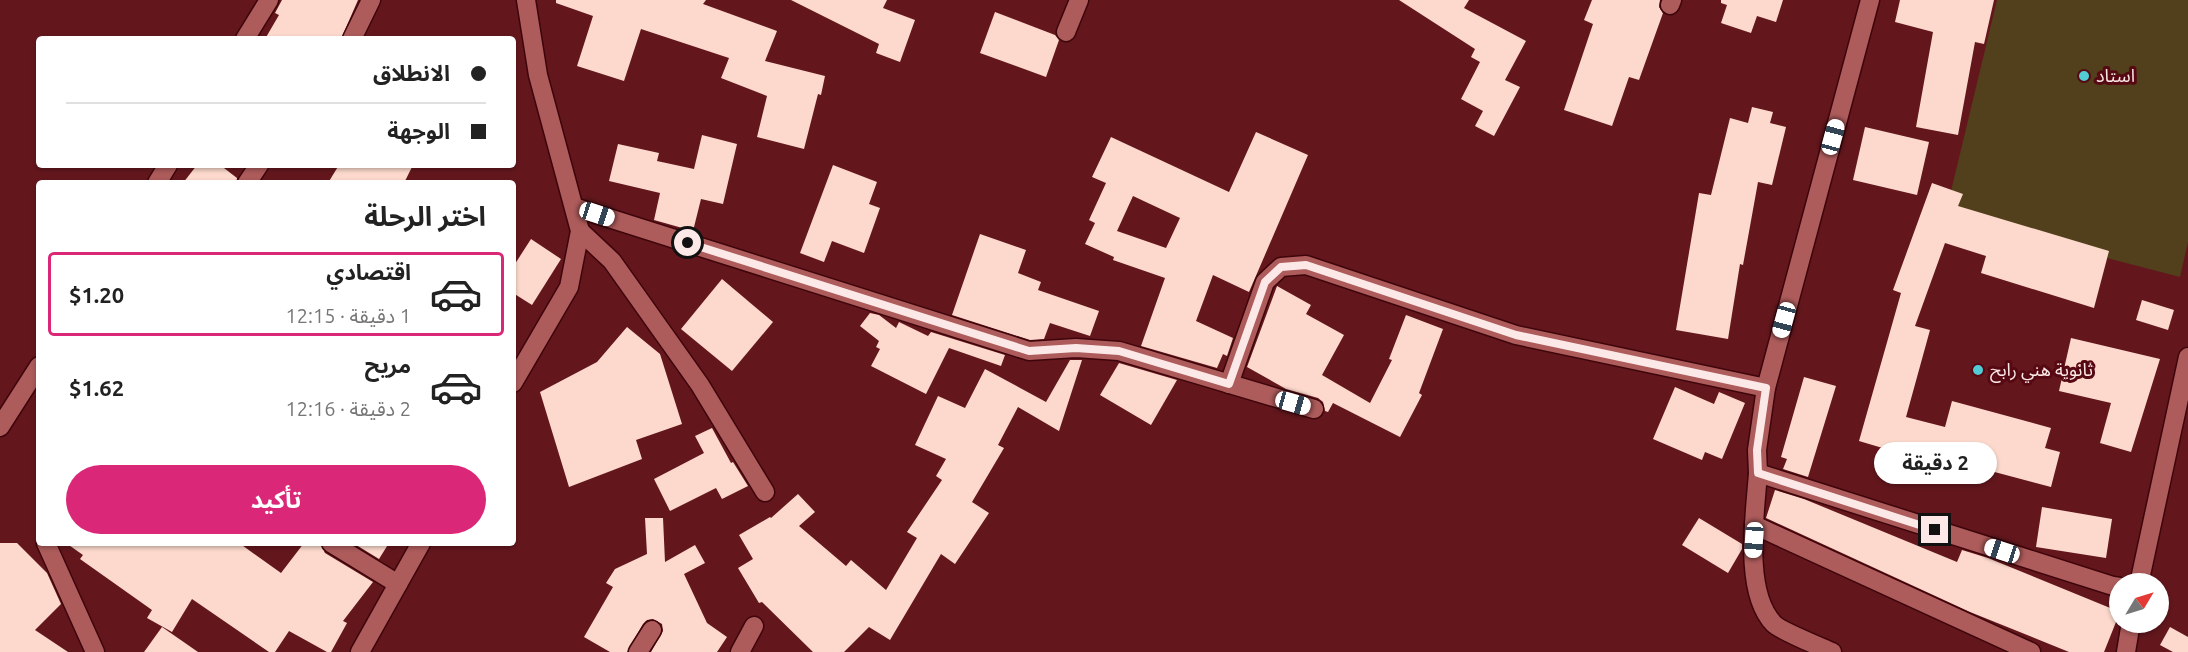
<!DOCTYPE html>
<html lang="ar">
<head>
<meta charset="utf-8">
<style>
  body { margin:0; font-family:Ubuntu,"Noto Sans Arabic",sans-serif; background:#f6f6f6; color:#222; direction:rtl; height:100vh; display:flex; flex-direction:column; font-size:22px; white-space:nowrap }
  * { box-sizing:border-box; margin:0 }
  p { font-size:20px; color:#767676 }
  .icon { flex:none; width:33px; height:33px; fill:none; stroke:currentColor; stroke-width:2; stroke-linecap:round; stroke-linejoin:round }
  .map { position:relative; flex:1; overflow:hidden; direction:ltr }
  .side { position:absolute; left:36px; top:180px; width:480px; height:366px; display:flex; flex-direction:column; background:#fff; border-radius:6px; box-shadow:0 2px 4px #0004; direction:rtl }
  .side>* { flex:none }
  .banner { position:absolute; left:36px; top:36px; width:480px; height:132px; border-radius:6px; box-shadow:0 2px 4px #0004; direction:rtl; display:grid; align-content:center; height:132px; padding:0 30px; background:#fff }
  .needle { width:39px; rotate:52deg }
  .tools { position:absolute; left:2109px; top:573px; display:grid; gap:12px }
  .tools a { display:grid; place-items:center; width:60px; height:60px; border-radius:50%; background:#fff; box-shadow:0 2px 4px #0004; font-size:30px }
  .end { position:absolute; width:27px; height:27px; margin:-14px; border:8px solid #fce8e7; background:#111; box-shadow:0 0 0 3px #111 }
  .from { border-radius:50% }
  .bubble { position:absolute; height:42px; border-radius:21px; background:#fff; box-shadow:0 2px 4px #0004; font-size:20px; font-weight:700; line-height:42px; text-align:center; direction:rtl }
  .car { position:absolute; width:18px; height:36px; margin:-18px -9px; border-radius:8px; box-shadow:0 0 4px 2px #0007; background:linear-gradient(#fff 24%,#345 0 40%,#fff 0 76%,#345 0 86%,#fff 0) }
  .banner b { display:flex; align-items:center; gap:21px; height:57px; font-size:22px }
  .banner b+b { border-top:2px solid #e0e0e0 }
  .banner i { width:15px; height:15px; background:#222 }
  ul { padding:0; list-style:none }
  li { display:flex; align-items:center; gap:18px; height:84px; margin:0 12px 9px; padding:0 18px; border:3px solid transparent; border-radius:6px }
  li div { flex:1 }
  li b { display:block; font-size:22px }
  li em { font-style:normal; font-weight:700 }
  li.active { border-color:#db2777 }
  li>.icon { width:54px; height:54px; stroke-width:1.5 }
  h2 { padding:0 30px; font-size:27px; line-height:72px }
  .action { display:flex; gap:12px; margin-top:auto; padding:12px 30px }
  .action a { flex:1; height:69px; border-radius:36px; background:#db2777; color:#fff; font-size:24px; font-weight:700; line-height:69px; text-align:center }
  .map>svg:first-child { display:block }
  .green { fill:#523f1b }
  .building { fill:#fcd9cc; fill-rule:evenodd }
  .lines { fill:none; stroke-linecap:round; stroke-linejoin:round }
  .minor-casing { stroke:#3e050b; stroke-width:21 }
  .minor { stroke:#ad5b5b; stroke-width:18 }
  .route { stroke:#fce8e7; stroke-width:8 }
  .poi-dot { fill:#51ccd4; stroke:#570913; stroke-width:2 }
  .labels { text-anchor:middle; stroke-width:6; stroke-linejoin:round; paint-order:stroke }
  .poi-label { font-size:18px; fill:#fce8e7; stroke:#570913; text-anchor:start }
</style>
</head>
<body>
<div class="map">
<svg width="2188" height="652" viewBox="0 0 2188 652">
  <rect width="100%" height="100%" fill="#63171d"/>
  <polygon class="green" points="1997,0 2188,0 2188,242 2180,277 1945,216"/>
  <g class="building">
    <polygon points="282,0 358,0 341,39 265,39 279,15 275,13"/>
    <polygon points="556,0 706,0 703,4 777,31 765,61 825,76 821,95 818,94 804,149 757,137 767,96 721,78 729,58 641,29 624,81 577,66 593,16 556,3"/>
    <polygon points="791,0 887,0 883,8 915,20 900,62 876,53 879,44"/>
    <polygon points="1399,0 1469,0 1464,8 1526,41 1505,80 1520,87 1494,136 1475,126 1483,111 1461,99 1480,62 1471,57 1475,49"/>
    <polygon points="1592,0 1660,0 1659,7 1663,13 1639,80 1629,77 1612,126 1564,110 1593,24 1584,20"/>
    <polygon points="1721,0 1783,0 1776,22 1757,16 1751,33 1721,23 1727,5 1721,3"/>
    <polygon points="1900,0 1994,0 1984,44 1975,42 1958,135 1916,127 1933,32 1895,22"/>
    <polygon points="995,12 1055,35 1059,40 1046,77 980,53"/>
    <polygon points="1752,107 1773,112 1770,123 1786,127 1772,185 1758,182 1743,265 1740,264 1728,339 1676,330 1699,193 1711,195 1730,118 1748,123"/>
    <polygon points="1865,127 1929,142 1917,195 1853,180"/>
    <path d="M1256,132L1308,155L1249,292L1213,275L1196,321L1233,338L1227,356L1223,354L1217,368L1141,346L1165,278L1113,260L1114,257L1085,244L1095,223L1089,220L1106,183L1092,177L1111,137L1229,192ZM1133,196L1180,218L1166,248L1117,231Z"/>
    <polygon points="702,135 737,144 723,204 701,199 693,231 654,220 660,193 609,181 618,144 659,153 657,161 694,169"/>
    <polygon points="197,165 220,165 237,178 236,183 183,183"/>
    <polygon points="339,165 413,165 404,183 328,183"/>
    <polygon points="833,165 877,182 869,204 880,208 864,253 832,241 824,262 800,253"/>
    <polygon points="1932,183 1963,194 1958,206 2109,251 2094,308 1981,273 1986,256 1945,243 1915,326 1930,330 1906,417 1945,427 1952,401 2051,428 2045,448 2060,452 2051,487 1897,446 1896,452 1859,441 1901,293 1893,290"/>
    <polygon points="980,234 1026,250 1018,273 1041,282 1038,290 1099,311 1090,336 1050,323 1044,339 1030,340 952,315"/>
    <polygon points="531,239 561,259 532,305 513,293 513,267"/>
    <polygon points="722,279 773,322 732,371 681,329"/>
    <polygon points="1277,286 1311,305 1306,314 1344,335 1322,375 1370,403 1392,360 1389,359 1406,315 1443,329 1419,393 1422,395 1400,437 1333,403 1328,412 1325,411 1323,402 1318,398 1286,389 1247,367"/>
    <polygon points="2142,300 2174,310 2168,330 2136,320"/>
    <polygon points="870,313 879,315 896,328 899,322 928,336 931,332 1005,355 1001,366 949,348 926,394 871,366 880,349 876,347 879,341 860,326"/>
    <polygon points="627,327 660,354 682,424 636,440 642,459 569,487 540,392 597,362"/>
    <polygon points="2071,338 2160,359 2131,452 2100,443 2111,403 2059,391"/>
    <polygon points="1070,360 1082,360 1059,431 1018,407 998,445 1004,448 972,502 989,513 955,564 941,554 890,640 869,627 844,652 813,652 762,602 759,603 738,568 753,559 739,535 770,517 771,518 798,494 815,512 799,526 846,566 851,560 886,590 917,538 907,532 942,480 936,476 946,459 915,445 938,396 965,408 985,369 1046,402"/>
    <polygon points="1119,363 1177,380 1151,425 1100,395"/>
    <polygon points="1804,377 1836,386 1808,477 1783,469 1787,459 1781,457"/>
    <polygon points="1675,387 1714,404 1719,392 1745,403 1722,459 1705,452 1702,460 1653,439"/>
    <polygon points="712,428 731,463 733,462 748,486 722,499 716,488 670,511 654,479 704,453 695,436"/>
    <polygon points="1775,490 1804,499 1957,562 1962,550 1988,558 2120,612 2104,652 2069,652 1970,612 1766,518"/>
    <polygon points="2042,507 2112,519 2106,558 2036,547"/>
    <polygon points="645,518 663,518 665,562 695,545 705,563 684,574 707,623 727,637 717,652 651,652 663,631 662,624 653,619 647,620 643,624 627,652 610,652 584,637 613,587 606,583 615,569 647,554"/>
    <polygon points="1699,518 1742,544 1742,549 1728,573 1682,545"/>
    <polygon points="0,543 17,543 47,573 61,604 35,630 68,652 0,652"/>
    <polygon points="66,543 239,543 281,573 304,543 320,543 325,553 373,582 343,621 347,623 331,652 327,652 289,631 275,652 269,652 192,599 172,632 147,618 152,610 80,559 83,555"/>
    <polygon points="353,543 389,543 379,559"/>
    <polygon points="162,627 198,652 144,652"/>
    <polygon points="2170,627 2188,637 2188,652 2173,652 2160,645"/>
  </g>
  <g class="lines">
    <defs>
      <g id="minor">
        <polyline points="1870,0 1766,388 1757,450 1758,473 2113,586 2120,587"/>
        <polyline points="1670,5 1672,0"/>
        <polyline points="1066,32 1079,0"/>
        <polyline points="245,39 269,0"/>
        <polyline points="352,39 371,0"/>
        <polyline points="157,183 168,165"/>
        <polyline points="247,183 259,165"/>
        <polyline points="574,207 1029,351 1076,348 1119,351 1314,409"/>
        <polyline points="580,231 612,261 700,385 765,492"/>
        <polyline points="513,383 569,287 580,231 538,75 526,0"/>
        <polyline points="1229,384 1265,282 1281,267 1306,265 1516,335 1766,388"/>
        <polyline points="0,427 39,366"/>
        <path d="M1758,473C1755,515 1743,592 1774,624C1781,631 1821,647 1832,652"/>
        <polyline points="1754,525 2031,652"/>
        <polyline points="46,543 95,652"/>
        <polyline points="331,543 398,584"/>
        <polyline points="2139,584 2188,357"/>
        <polyline points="360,652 421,543"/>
        <polyline points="638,652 652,630"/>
        <polyline points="740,652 754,626"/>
        <polyline points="2126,652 2131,622"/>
      </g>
    </defs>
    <use href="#minor" class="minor-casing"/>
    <use href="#minor" class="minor"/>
  </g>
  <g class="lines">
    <polyline class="route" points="688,243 1029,351 1076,348 1119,351 1229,384 1265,282 1281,267 1306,265 1516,335 1766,388 1757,450 1758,473 1935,530"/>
  </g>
  <g class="poi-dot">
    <circle cx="2084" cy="76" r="6"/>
    <circle cx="1978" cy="370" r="6"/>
  </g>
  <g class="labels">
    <g class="poi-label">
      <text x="2096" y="82">استاد</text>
      <text x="1990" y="376">ثانوية هني رابح</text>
    </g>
  </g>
</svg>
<div class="tools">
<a><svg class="needle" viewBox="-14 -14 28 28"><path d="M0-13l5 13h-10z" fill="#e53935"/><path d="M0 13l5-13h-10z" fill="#767676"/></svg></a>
</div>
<i class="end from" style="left:688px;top:243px"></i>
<i class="end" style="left:1935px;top:530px"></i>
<div class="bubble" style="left:1874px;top:442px;width:123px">2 دقيقة</div>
<i class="car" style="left:1833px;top:137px;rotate:15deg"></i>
<i class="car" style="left:597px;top:214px;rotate:108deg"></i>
<i class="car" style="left:1784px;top:320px;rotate:195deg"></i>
<i class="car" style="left:1293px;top:403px;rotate:106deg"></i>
<i class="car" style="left:1754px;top:540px;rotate:184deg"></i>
<i class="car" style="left:2002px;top:551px;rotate:288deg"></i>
<div class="banner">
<b><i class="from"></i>الانطلاق</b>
<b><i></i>الوجهة</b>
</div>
<section class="side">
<h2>اختر الرحلة</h2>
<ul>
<li class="active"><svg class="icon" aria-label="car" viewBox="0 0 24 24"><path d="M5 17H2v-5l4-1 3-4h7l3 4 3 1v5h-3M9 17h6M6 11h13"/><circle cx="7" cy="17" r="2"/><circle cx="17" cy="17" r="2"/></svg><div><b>اقتصادي</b><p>1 دقيقة · 12:15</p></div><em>$1.20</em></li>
<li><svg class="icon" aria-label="car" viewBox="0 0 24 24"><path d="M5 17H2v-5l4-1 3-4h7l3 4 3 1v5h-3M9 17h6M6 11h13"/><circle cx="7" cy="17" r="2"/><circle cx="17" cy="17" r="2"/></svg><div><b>مريح</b><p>2 دقيقة · 12:16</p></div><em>$1.62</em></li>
</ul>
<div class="action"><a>تأكيد</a></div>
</section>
</div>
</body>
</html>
